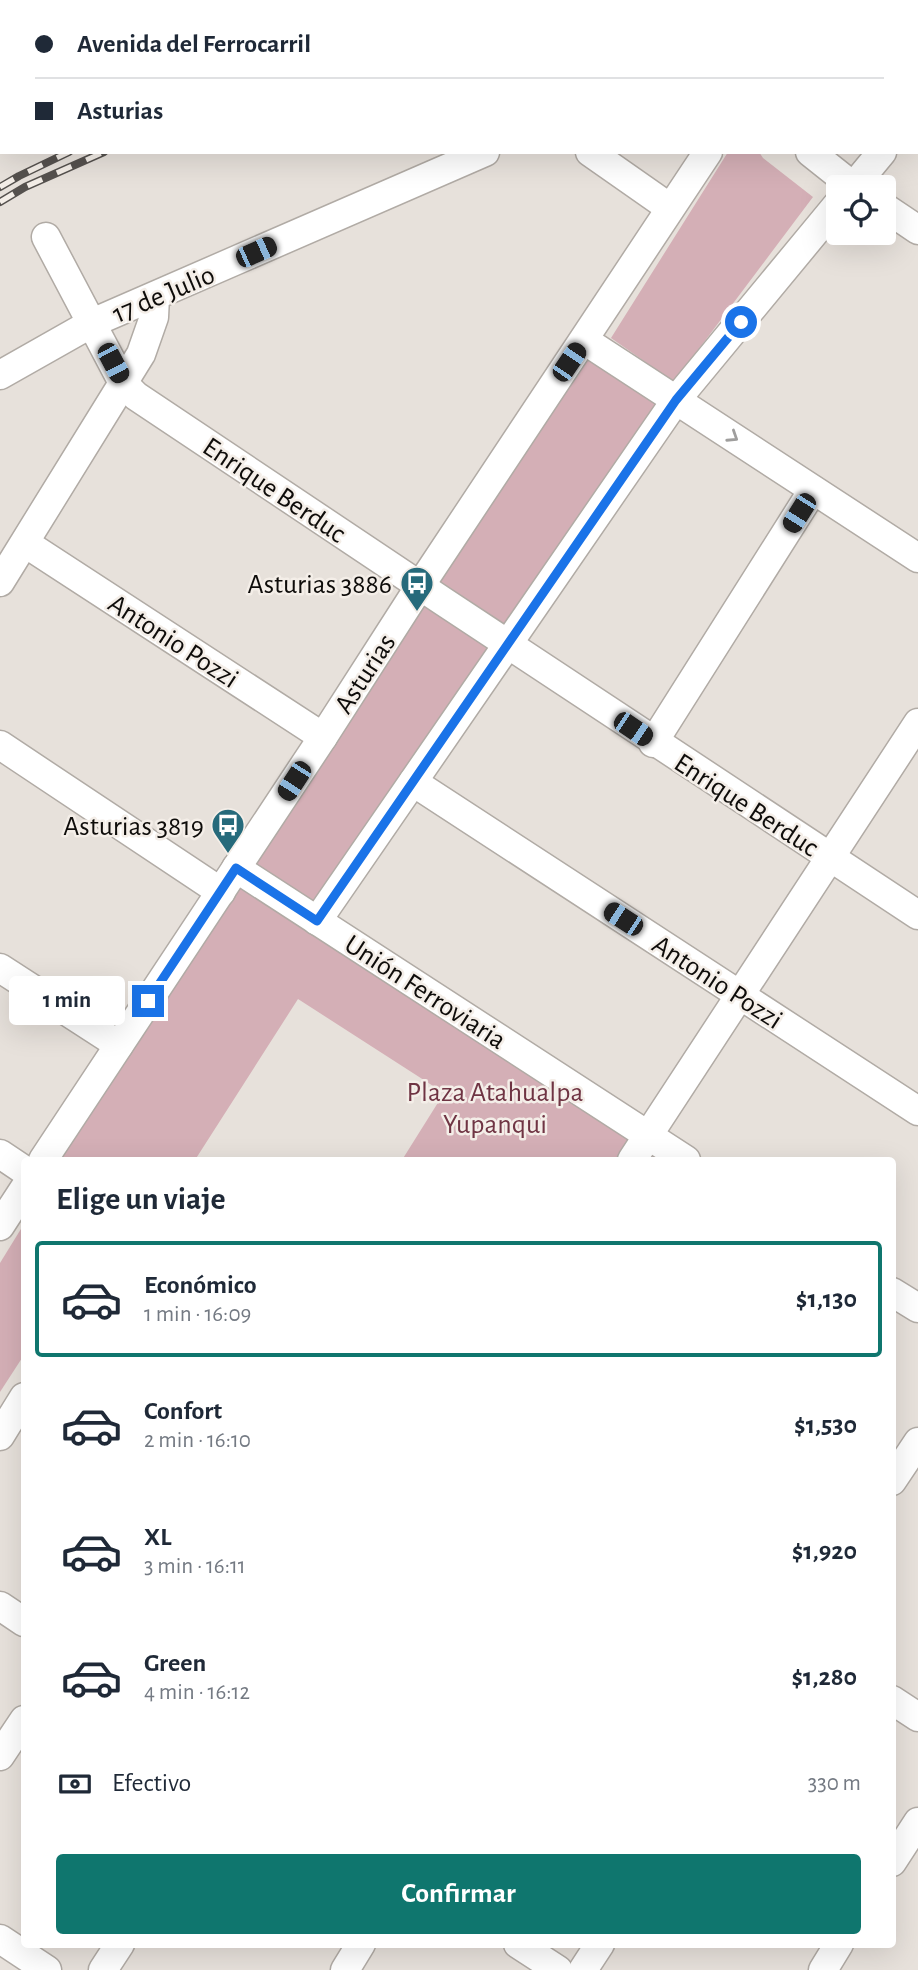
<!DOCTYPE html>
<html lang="es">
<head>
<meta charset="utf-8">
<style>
  body { margin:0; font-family:"Alegreya Sans",sans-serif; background:#f6f6f7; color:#1f2937; height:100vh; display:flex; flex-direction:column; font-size:26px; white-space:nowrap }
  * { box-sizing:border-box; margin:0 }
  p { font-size:23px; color:#747a83 }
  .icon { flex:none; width:38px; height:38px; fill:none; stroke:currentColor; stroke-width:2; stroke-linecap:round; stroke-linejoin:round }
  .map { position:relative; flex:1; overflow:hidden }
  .details { position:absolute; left:21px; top:1157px; width:875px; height:791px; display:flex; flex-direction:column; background:#fff; border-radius:7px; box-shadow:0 7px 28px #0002 }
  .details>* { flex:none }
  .top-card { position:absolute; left:0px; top:0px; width:919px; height:154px; box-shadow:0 7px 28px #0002; display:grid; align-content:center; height:154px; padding:0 35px; background:#fff }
  .tools { position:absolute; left:826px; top:175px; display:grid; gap:14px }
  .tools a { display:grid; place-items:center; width:70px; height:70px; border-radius:7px; background:#fff; box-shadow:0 7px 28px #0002; font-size:35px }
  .end { position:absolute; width:32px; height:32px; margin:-16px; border:9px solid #1a73e8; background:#fff; box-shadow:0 0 0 4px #fff }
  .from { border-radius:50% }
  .bubble { position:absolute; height:49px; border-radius:7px; background:#fff; box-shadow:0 7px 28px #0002; font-size:23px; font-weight:700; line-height:49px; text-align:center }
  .car { position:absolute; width:21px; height:42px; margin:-21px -10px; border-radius:9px; box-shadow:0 0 5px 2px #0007; background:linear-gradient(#222 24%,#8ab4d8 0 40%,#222 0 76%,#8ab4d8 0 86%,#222 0) }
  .top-card b { display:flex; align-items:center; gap:24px; height:66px; font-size:26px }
  .top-card b+b { border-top:2px solid #e0e1e3 }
  .top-card i { width:18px; height:18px; background:#1f2937 }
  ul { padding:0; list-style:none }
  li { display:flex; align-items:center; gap:21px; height:116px; margin:0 14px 10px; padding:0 21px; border:4px solid transparent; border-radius:7px }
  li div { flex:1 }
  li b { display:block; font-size:26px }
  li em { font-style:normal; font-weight:700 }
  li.current { border-color:#0f766e }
  li>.icon { width:63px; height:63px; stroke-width:1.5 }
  h2 { padding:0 35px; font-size:32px; line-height:84px }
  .pay { display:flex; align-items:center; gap:18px; height:77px; padding:0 35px; font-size:26px }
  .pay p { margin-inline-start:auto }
  .primary-button { display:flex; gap:14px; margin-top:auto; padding:14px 35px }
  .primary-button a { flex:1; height:80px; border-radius:7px; background:#0f766e; color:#fff; font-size:28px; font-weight:700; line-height:80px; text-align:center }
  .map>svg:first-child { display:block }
  .green { fill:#d4afb6 }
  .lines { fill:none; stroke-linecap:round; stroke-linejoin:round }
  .minor-casing { stroke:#b1aba5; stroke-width:31 }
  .minor { stroke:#fff; stroke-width:28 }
  .rail-casing { stroke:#55514e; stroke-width:8 }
  .rail { stroke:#f4eee8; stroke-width:5; stroke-dasharray:16; stroke-linecap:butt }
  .oneway { stroke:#9f9e9d }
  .route { stroke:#1a73e8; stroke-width:9 }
  .labels { text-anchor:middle; stroke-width:5; stroke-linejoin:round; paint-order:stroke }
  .street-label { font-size:28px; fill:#0e0c0a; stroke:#f4eee8 }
  .poi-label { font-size:28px; fill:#0e0c0a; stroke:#f4eee8; text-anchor:end }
  .park-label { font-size:28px; fill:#6f3443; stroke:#f4eee8 }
</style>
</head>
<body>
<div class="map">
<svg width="918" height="1970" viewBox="0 0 918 1970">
  <rect width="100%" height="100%" fill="#e7e1db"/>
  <g class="green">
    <polygon points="728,152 759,152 763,158 813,197 674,382 611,338"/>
    <polygon points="586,350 668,403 511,629 432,582"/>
    <polygon points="421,600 499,649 316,914 244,866"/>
    <polygon points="237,873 633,1131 615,1160 402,1160 444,1093 298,999 195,1160 48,1160"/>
    <polygon points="24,1224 24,1355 0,1392 0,1263"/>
  </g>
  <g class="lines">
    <defs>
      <g id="minor">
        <polyline points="120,0 121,2"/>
        <polyline points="716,0 716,2"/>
        <polyline points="296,2 300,0"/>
        <polyline points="917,112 918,111"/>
        <polyline points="0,136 2,135"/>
        <polyline points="590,152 670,208"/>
        <polyline points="810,152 854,187"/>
        <polyline points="853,187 882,152"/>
        <polyline points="884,207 918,230"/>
        <path d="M46,237L123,383L136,396C396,570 656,744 918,915"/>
        <polyline points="584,340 918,558"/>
        <polyline points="0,375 92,323 485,152"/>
        <polyline points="25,543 323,737"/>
        <polyline points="0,582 141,354 154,317 155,297"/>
        <polyline points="653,743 813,490"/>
        <polyline points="0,745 221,892"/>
        <polyline points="413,782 918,1111"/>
        <polyline points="236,868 686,1160"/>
        <polyline points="317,921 676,400 838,204"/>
        <polyline points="0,968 119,1045"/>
        <polyline points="0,1154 24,1170"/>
        <polyline points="43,1160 323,737 420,586 708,152"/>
        <polyline points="632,1160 918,723"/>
        <polyline points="0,1226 24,1189"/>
        <polyline points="892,1292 918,1308"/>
        <polyline points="0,1436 24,1397"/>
        <polyline points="892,1481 918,1442"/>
        <polyline points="0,1606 24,1622"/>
        <polyline points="892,1700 918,1717"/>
        <polyline points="0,1756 24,1720"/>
        <polyline points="892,1862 918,1822"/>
        <polyline points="0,1939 47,1970"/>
        <polyline points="518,1944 558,1970"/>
        <polyline points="103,1970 120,1944"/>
        <polyline points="345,1970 361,1944"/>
        <polyline points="583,1970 600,1944"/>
        <polyline points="823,1970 839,1944"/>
      </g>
    </defs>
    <use href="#minor" class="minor-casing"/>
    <use href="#minor" class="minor"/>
    <defs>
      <g id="rail">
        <polyline points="453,2 458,0"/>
        <polyline points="495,2 500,0"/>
        <polyline points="0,187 19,176 69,152"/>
        <polyline points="0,202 25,187 104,152"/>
      </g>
    </defs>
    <use href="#rail" class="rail-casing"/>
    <use href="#rail" class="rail"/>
  </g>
  <defs><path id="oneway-chevron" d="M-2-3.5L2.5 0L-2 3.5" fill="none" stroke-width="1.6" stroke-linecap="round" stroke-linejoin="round" transform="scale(1.75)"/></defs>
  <use class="oneway" href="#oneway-chevron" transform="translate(733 437) rotate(33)"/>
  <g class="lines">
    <polyline class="route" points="148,1001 236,868 317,921 676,400 741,322"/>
  </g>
  <defs>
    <symbol id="bus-pin" viewBox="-11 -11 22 30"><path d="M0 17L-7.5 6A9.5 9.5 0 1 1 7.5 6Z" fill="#266a7b" stroke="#f4eee8"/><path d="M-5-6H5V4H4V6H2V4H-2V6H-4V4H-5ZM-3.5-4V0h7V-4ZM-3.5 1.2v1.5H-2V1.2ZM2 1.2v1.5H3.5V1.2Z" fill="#fff"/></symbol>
  </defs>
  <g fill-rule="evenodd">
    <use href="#bus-pin" x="398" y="564" width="38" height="52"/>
    <use href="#bus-pin" x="209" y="806" width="38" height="52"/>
  </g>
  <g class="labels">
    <g class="street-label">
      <text transform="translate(163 293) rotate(-23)" y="10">17 de Julio</text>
      <text transform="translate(275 489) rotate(34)" y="10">Enrique Berduc</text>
      <text transform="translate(174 640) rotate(33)" y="10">Antonio Pozzi</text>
      <text transform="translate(364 673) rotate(-57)" y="10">Asturias</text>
      <text transform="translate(747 804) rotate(33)" y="10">Enrique Berduc</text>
      <text transform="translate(718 981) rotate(33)" y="10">Antonio Pozzi</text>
      <text transform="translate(426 991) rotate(33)" y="10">Unión Ferroviaria</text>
    </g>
    <g class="poi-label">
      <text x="392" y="593">Asturias 3886</text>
      <text x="204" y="835">Asturias 3819</text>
    </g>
    <g class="park-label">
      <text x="495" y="1101">Plaza Atahualpa<tspan x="495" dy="32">Yupanqui</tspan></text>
    </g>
  </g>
</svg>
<div class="tools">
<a><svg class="icon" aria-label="locate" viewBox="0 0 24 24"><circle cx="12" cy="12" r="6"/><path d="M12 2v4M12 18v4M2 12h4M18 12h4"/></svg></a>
</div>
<i class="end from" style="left:741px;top:322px"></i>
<i class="end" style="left:148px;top:1001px"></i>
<div class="bubble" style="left:9px;top:976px;width:116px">1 min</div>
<i class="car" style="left:256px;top:252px;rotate:66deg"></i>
<i class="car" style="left:569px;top:362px;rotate:34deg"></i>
<i class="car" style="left:113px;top:363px;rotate:152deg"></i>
<i class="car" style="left:799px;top:513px;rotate:212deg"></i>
<i class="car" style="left:633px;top:729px;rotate:124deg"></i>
<i class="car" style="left:294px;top:781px;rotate:213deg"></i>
<i class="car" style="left:623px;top:919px;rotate:303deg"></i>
<div class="top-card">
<b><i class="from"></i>Avenida del Ferrocarril</b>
<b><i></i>Asturias</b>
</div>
<section class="details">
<h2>Elige un viaje</h2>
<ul>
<li class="current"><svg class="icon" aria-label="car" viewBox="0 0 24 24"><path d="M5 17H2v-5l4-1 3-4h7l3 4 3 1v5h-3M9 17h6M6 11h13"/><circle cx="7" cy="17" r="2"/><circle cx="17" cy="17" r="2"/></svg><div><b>Económico</b><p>1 min · 16:09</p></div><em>$1,130</em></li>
<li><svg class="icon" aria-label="car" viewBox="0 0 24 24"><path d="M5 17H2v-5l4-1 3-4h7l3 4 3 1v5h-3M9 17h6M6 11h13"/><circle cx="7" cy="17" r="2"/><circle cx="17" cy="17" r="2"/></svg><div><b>Confort</b><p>2 min · 16:10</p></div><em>$1,530</em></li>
<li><svg class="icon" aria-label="car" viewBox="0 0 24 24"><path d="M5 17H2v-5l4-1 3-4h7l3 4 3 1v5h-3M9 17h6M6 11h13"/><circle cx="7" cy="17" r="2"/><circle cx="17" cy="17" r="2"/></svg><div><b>XL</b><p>3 min · 16:11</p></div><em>$1,920</em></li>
<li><svg class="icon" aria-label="car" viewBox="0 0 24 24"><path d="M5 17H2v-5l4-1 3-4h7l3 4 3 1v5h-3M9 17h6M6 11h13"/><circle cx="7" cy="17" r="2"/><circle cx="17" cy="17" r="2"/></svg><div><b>Green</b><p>4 min · 16:12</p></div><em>$1,280</em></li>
</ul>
<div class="pay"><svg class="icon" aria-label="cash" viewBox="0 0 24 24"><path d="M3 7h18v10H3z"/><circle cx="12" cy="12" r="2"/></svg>Efectivo<p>330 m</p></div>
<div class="primary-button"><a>Confirmar</a></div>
</section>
</div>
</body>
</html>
